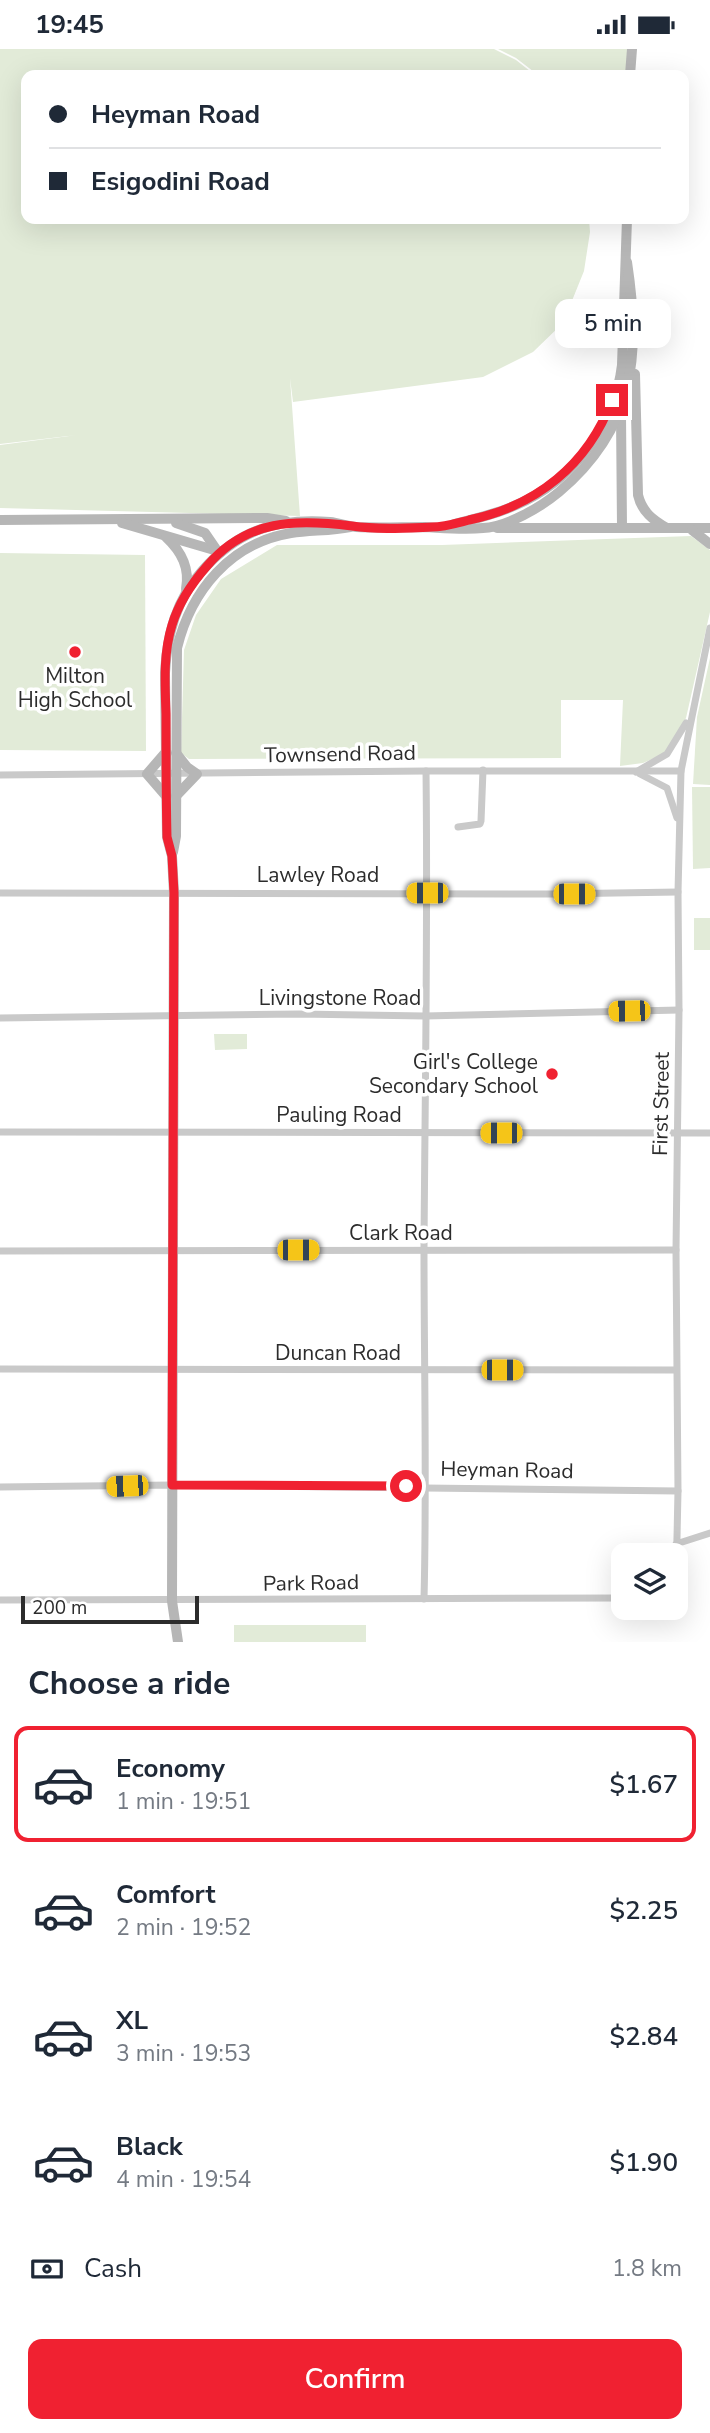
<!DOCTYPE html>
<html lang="en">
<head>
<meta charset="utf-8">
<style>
  body { margin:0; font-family:"Nunito Sans",sans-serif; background:#f2f2f3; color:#1f2937; height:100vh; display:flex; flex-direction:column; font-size:26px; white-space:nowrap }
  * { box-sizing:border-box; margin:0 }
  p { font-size:23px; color:#747a83 }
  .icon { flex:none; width:38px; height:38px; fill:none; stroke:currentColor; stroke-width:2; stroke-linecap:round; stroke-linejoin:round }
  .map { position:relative; height:1593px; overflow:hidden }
  .panel { display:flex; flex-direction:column; background:#fff; flex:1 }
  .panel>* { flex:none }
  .hud { position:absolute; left:21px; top:21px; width:668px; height:154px; border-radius:14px; box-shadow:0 7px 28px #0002; display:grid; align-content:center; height:154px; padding:0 28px; background:#fff }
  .controls { position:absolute; left:611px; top:1494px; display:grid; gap:14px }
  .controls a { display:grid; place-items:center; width:77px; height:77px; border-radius:14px; background:#fff; box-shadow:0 7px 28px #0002; font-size:35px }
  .scale { position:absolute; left:21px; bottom:18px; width:178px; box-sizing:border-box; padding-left:7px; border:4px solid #2c2c2c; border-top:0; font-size:19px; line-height:24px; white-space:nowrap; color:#2c2c2c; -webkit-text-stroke:5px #fff; paint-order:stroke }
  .end { position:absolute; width:32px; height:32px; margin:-16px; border:9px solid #f02131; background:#fff; box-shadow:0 0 0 4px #fff }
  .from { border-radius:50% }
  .bubble { position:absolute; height:49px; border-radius:14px; background:#fff; box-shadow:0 7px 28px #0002; font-size:23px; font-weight:600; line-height:49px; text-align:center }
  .car { position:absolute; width:21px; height:42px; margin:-21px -10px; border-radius:9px; box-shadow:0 0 5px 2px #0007; background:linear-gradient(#f5c518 24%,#345 0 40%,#f5c518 0 76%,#345 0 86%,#f5c518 0) }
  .hud b { display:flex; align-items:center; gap:24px; height:66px; font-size:26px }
  .hud b+b { border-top:2px solid #e0e1e3 }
  .hud i { width:18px; height:18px; background:#1f2937 }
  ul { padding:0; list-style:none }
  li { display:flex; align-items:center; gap:21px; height:116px; margin:0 14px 10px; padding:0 14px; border:4px solid transparent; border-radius:14px }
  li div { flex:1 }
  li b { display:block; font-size:26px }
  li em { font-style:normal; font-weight:600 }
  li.active { border-color:#f02131 }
  li>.icon { width:63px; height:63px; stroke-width:1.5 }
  h2 { padding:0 28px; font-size:32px; line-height:84px }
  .pay { display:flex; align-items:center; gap:18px; height:77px; padding:0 28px; font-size:26px }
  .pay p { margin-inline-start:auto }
  .action { display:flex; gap:14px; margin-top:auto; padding:14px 28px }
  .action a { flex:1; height:80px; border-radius:14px; background:#f02131; color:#fff; font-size:28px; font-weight:600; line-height:80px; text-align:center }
  .status { display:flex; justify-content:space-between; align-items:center; height:49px; padding:0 35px; background:#fff; direction:ltr }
  .status svg { height:19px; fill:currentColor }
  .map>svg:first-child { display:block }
  .green { fill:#e2ebd8 }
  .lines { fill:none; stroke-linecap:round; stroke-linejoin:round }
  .street { stroke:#c9c9c9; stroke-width:7 }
  .secondary { stroke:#b6b6b6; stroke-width:10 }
  .route { stroke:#f02131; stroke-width:9 }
  .poi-dot { fill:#f02131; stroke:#fff; stroke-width:2.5 }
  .labels { text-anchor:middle; stroke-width:7; stroke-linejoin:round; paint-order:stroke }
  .poi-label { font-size:21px; fill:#2c2c2c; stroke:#fff }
  .street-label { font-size:21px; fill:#2c2c2c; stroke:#fff }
</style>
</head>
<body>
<div class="status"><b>19:45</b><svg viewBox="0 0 49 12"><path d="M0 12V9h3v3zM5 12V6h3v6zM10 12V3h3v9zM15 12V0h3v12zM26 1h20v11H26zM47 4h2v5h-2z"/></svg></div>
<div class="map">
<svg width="710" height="1593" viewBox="0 0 710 1593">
  <rect width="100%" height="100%" fill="#fff"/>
  <g class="green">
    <polygon points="0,0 494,0 516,11 535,26 26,26 26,170 589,170 590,183 584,222 563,274 533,303 483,328 293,353 290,329 300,467 0,459 0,396 77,386 0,395"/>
    <polygon points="498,0 629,0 628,26 538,26 516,9"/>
    <polygon points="691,487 710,501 710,563 686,669 666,704 643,714 620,717 623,651 561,651 561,709 189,710 181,704 184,601 196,566 221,530 277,496 442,496"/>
    <polygon points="0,504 145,506 146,702 0,701"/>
    <polygon points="710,609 710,736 693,735 697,668"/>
    <polygon points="692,738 710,738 710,819 693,820"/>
    <rect x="694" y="869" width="16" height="32"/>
    <polygon points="214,985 247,985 247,1000 215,1001"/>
    <rect x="234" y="1576" width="132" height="17"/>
  </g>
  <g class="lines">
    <g class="street">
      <polyline points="636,723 667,705 686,674"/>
      <polyline points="640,725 667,739 677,769"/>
      <polyline points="0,726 426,722 681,722"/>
      <polyline points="458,778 480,775 481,772 483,721"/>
      <polyline points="0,844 553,845 678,843"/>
      <polyline points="0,969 299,965 425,967 679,961"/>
      <polyline points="0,1083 710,1084"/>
      <polyline points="0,1202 676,1201"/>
      <polyline points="0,1320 675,1321"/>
      <polyline points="0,1438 172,1436 678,1442"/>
      <polyline points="676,1495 710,1484"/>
      <polyline points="676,1535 678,1442 676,1201 679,961 678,843 681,722 710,579"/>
      <path d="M424,1550C427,1433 424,1317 424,1200C425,1040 428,881 426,722"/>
      <polyline points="0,1551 623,1549"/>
    </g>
    <g class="secondary">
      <polyline points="630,26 632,0"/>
      <path d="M635,325L638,446C642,463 653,471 667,479"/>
      <polyline points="621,366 622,478"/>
      <polyline points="0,471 267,469 286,472"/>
      <polyline points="122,474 221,503"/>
      <polyline points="176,474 205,484 218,503"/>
      <path d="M454,475C475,470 496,465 516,456C572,432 615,376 622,316L627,170"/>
      <polyline points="497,479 710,479"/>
      <polyline points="692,481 710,495"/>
      <path d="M166,488C182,503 190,519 186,540"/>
      <polyline points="166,703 147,725 166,747"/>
      <polyline points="176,704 187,718 197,725 176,747"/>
      <path d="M173,803L176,787L177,599C191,542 230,494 291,484C311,481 331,482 350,478"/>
      <path d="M178,1593L172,1552L174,844L172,807L167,788L165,624C167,585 176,551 202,522C238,481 276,469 330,473C339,474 347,477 356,478C379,479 402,478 425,478C444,479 464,481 483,479C507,478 541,458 559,443C635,379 641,306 627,213"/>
    </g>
  </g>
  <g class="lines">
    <path class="route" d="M406,1437L172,1436L174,844L172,807L167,788C166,747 166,706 166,665C165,635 163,605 172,576C179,553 192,534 207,517C247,470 296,470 352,477C378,481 407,479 432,478C444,478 457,474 469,471C536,457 588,416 612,351"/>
  </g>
  <g class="poi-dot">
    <circle cx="75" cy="603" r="7"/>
    <circle cx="552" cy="1025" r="7"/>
  </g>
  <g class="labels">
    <g class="poi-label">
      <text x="75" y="634">Milton<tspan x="75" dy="24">High School</tspan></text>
      <text x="538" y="1020" text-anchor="end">Girl's College<tspan x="538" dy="24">Secondary School</tspan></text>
    </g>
    <g class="street-label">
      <text transform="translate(340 705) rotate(-1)" y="7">Townsend Road</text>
      <text x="318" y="833">Lawley Road</text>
      <text x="340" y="956">Livingstone Road</text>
      <text transform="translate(661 1055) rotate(-89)" y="7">First Street</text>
      <text x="339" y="1073">Pauling Road</text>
      <text x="401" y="1191">Clark Road</text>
      <text x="338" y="1311">Duncan Road</text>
      <text transform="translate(507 1421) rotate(1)" y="7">Heyman Road</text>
      <text transform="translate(311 1534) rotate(-1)" y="7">Park Road</text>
    </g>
  </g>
</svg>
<div class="controls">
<a><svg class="icon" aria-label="layers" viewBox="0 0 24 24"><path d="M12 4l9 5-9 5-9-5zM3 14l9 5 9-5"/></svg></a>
</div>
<div class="scale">200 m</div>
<i class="end from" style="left:406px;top:1437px"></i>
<i class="end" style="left:612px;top:351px"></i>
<div class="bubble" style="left:555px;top:250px;width:116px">5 min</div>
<i class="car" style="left:427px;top:844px;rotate:270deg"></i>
<i class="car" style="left:574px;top:845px;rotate:90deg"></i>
<i class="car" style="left:629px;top:962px;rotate:269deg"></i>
<i class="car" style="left:501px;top:1084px;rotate:270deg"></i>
<i class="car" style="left:298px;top:1201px;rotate:90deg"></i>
<i class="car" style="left:502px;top:1321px;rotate:90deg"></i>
<i class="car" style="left:127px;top:1437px;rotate:268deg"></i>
<div class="hud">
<b><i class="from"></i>Heyman Road</b>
<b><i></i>Esigodini Road</b>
</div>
</div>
<section class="panel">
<h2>Choose a ride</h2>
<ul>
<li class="active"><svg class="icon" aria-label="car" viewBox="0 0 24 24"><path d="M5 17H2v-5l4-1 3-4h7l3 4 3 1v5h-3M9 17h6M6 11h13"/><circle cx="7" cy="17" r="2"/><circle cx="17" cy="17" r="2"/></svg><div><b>Economy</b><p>1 min · 19:51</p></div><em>$1.67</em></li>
<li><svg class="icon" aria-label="car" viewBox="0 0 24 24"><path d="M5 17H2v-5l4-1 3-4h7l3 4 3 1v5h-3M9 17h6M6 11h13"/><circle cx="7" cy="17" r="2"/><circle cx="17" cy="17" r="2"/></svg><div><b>Comfort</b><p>2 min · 19:52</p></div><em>$2.25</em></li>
<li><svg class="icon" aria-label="car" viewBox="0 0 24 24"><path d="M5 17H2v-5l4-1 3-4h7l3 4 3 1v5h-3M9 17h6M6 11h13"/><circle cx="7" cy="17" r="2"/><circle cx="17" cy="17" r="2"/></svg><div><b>XL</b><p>3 min · 19:53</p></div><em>$2.84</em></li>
<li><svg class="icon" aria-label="car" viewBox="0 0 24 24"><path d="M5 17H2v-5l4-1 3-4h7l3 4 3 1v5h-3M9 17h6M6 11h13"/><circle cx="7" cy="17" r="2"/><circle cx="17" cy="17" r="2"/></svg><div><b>Black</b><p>4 min · 19:54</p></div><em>$1.90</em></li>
</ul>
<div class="pay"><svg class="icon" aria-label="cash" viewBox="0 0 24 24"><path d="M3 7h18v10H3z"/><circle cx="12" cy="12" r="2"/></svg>Cash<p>1.8 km</p></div>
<div class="action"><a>Confirm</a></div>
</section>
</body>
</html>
